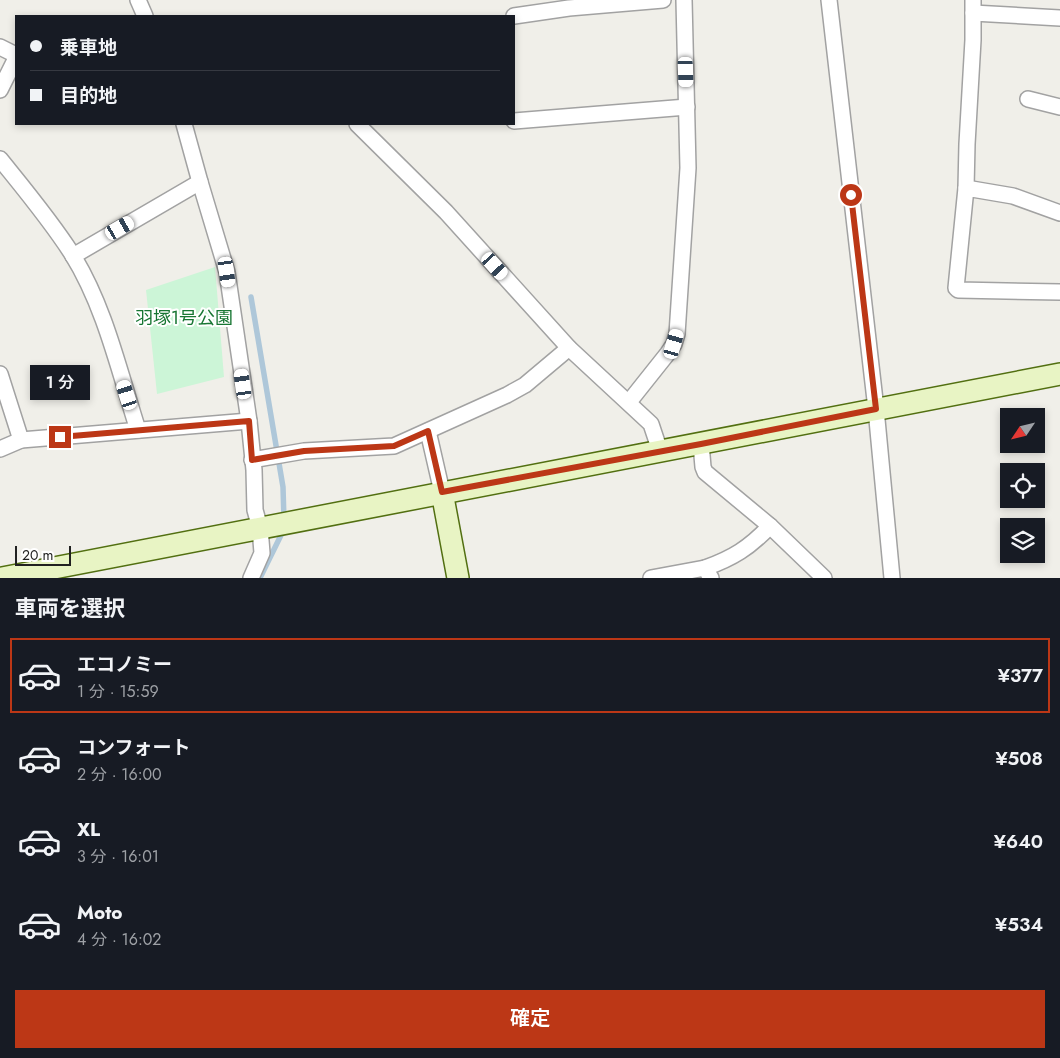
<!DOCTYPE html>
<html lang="ja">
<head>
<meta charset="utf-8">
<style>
  body { margin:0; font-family:Jost,"Noto Sans JP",sans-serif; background:#20242c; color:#f1f3f6; height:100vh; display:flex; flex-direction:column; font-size:19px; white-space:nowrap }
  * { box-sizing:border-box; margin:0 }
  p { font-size:16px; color:#9ea1a6 }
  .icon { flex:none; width:28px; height:28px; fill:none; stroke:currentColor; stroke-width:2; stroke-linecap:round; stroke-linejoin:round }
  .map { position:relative; height:578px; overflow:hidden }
  .sheet { display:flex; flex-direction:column; background:#171b24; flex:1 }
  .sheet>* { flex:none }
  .guide { position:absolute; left:15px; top:15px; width:500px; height:110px; border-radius:0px; box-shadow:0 2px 8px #0003; display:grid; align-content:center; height:110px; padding:0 15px; background:#171b24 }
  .needle { width:32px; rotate:235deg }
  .controls { position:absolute; left:1000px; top:408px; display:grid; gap:10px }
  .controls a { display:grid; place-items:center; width:45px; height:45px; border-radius:0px; background:#171b24; box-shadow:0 2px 8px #0003; font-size:25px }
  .scale { position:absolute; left:15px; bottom:12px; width:56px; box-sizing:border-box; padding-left:5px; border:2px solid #212121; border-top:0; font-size:14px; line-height:18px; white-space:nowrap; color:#212121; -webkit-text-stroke:4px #fff; paint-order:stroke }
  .end { position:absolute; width:22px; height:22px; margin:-11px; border:6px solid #bc3716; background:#fff; box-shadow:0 0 0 2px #fff }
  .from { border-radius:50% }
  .bubble { position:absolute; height:35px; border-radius:0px; background:#171b24; box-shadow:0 2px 8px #0003; font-size:16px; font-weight:600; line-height:35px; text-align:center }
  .car { position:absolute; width:15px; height:30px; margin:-15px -8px; border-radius:6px; box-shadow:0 0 4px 1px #0007; background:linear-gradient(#fff 24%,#345 0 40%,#fff 0 76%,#345 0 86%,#fff 0) }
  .guide b { display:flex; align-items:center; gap:18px; height:48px; font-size:19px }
  .guide b+b { border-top:1px solid #363941 }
  .guide i { width:12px; height:12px; background:#f1f3f6 }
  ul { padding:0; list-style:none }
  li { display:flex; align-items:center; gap:15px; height:75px; margin:0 10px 8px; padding:0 5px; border:2px solid transparent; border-radius:0px }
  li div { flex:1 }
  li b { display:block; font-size:19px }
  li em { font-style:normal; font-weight:600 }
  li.active { border-color:#bc3716 }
  li>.icon { width:45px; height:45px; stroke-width:1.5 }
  h2 { padding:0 15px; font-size:22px; line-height:60px }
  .primary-button { display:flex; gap:10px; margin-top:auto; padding:10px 15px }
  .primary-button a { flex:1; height:58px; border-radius:0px; background:#bc3716; color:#fff; font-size:20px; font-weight:600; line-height:58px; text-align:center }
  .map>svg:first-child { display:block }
  .park { fill:#ccf5d7 }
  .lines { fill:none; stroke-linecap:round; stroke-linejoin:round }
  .stream { stroke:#aec7d9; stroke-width:5.5 }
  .street-casing { stroke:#a2a2a2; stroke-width:18 }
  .secondary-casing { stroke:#526f11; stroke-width:24 }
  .street { stroke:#fff; stroke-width:15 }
  .secondary { stroke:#e8f4c4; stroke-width:21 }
  .route { stroke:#bc3716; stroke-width:6 }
  .labels { text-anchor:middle; stroke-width:4; stroke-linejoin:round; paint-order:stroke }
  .park-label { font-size:18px; fill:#187633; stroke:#fff }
</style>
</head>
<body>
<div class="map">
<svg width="1060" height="578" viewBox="0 0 1060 578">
  <rect width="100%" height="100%" fill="#f0efe9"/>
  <polygon class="park" points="215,267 224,377 157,394 146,290"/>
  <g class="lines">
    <g class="stream">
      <polyline points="251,297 283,487 284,520"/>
      <polyline points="260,578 284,529"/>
    </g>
    <defs>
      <g id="street">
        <polyline points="138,0 145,16"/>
        <polyline points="829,0 876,409 892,578"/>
        <polyline points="973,13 1060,18"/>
        <polyline points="514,16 569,8 663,0"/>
        <polyline points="0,47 16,55"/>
        <polyline points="0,90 16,58"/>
        <polyline points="1028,99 1060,107"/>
        <polyline points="514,121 687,107"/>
        <polyline points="184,124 200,182 227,272 249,421 254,470 255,510 260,528 262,553 251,578"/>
        <polyline points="357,124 446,212 569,348 651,424 660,451"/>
        <path d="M0,159C25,190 51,221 72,254C105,307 119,371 138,430"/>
        <polyline points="966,188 967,144 973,40 973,0"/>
        <polyline points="1060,213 1013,196 966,188 956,288 958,290 1060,292"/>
        <polyline points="73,256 200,182"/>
        <polyline points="0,374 21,440"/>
        <polyline points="629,402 668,353 674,344 677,334 688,168 684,0"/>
        <polyline points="428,431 442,492"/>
        <polyline points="701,444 703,467 705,472 770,526 824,578"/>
        <polyline points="0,449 21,440 249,421"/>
        <polyline points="252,460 304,451 394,446 507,395 525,385 569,348"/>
        <path d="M705,568C733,558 749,548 770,526"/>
        <polyline points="651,578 705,568 711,578"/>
      </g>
      <g id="secondary">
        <polyline points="442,492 458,578"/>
        <polyline points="2,578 1060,374"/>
      </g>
    </defs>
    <use href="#street" class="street-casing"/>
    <use href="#secondary" class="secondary-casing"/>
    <use href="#street" class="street"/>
    <use href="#secondary" class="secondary"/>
  </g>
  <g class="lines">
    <polyline class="route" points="60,437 249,421 252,460 304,451 394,446 428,431 442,492 701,444 876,409 851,195"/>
  </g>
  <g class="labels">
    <g class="park-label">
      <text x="184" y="324">羽塚1号公園</text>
    </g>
  </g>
</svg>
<div class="controls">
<a><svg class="needle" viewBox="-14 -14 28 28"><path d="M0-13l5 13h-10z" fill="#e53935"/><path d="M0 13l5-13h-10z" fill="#9ea1a6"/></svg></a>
<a><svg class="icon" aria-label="locate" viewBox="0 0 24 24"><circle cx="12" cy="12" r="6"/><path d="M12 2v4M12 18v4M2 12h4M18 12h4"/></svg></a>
<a><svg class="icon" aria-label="layers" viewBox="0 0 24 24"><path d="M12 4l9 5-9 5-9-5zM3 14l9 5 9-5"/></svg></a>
</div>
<div class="scale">20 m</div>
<i class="end from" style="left:851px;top:195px"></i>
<i class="end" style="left:60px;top:437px"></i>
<div class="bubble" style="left:30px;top:365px;width:60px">1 分</div>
<i class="car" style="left:686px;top:72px;rotate:178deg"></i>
<i class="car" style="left:120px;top:228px;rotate:60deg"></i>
<i class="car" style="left:495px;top:266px;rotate:138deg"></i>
<i class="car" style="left:227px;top:272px;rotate:172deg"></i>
<i class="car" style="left:674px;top:344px;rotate:16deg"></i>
<i class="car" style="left:243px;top:384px;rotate:352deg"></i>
<i class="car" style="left:127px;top:395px;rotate:342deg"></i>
<div class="guide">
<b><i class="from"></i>乗車地</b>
<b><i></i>目的地</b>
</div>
</div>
<section class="sheet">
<h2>車両を選択</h2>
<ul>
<li class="active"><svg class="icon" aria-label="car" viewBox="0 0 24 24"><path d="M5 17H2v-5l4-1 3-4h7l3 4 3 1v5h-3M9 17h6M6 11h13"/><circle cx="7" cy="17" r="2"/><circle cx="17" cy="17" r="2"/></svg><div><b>エコノミー</b><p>1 分 · 15:59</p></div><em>¥377</em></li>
<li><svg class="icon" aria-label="car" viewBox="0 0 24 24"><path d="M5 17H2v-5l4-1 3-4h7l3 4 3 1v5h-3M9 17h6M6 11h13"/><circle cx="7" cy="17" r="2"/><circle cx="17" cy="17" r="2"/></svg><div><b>コンフォート</b><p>2 分 · 16:00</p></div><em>¥508</em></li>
<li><svg class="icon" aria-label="car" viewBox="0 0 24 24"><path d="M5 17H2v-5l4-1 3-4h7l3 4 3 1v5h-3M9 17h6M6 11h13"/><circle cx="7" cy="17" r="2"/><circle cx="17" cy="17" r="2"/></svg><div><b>XL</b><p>3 分 · 16:01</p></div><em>¥640</em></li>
<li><svg class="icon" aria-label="car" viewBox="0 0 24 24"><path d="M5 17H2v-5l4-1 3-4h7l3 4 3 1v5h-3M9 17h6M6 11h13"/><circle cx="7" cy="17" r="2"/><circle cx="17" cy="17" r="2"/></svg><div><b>Moto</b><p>4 分 · 16:02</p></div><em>¥534</em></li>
</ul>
<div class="primary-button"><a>確定</a></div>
</section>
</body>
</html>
